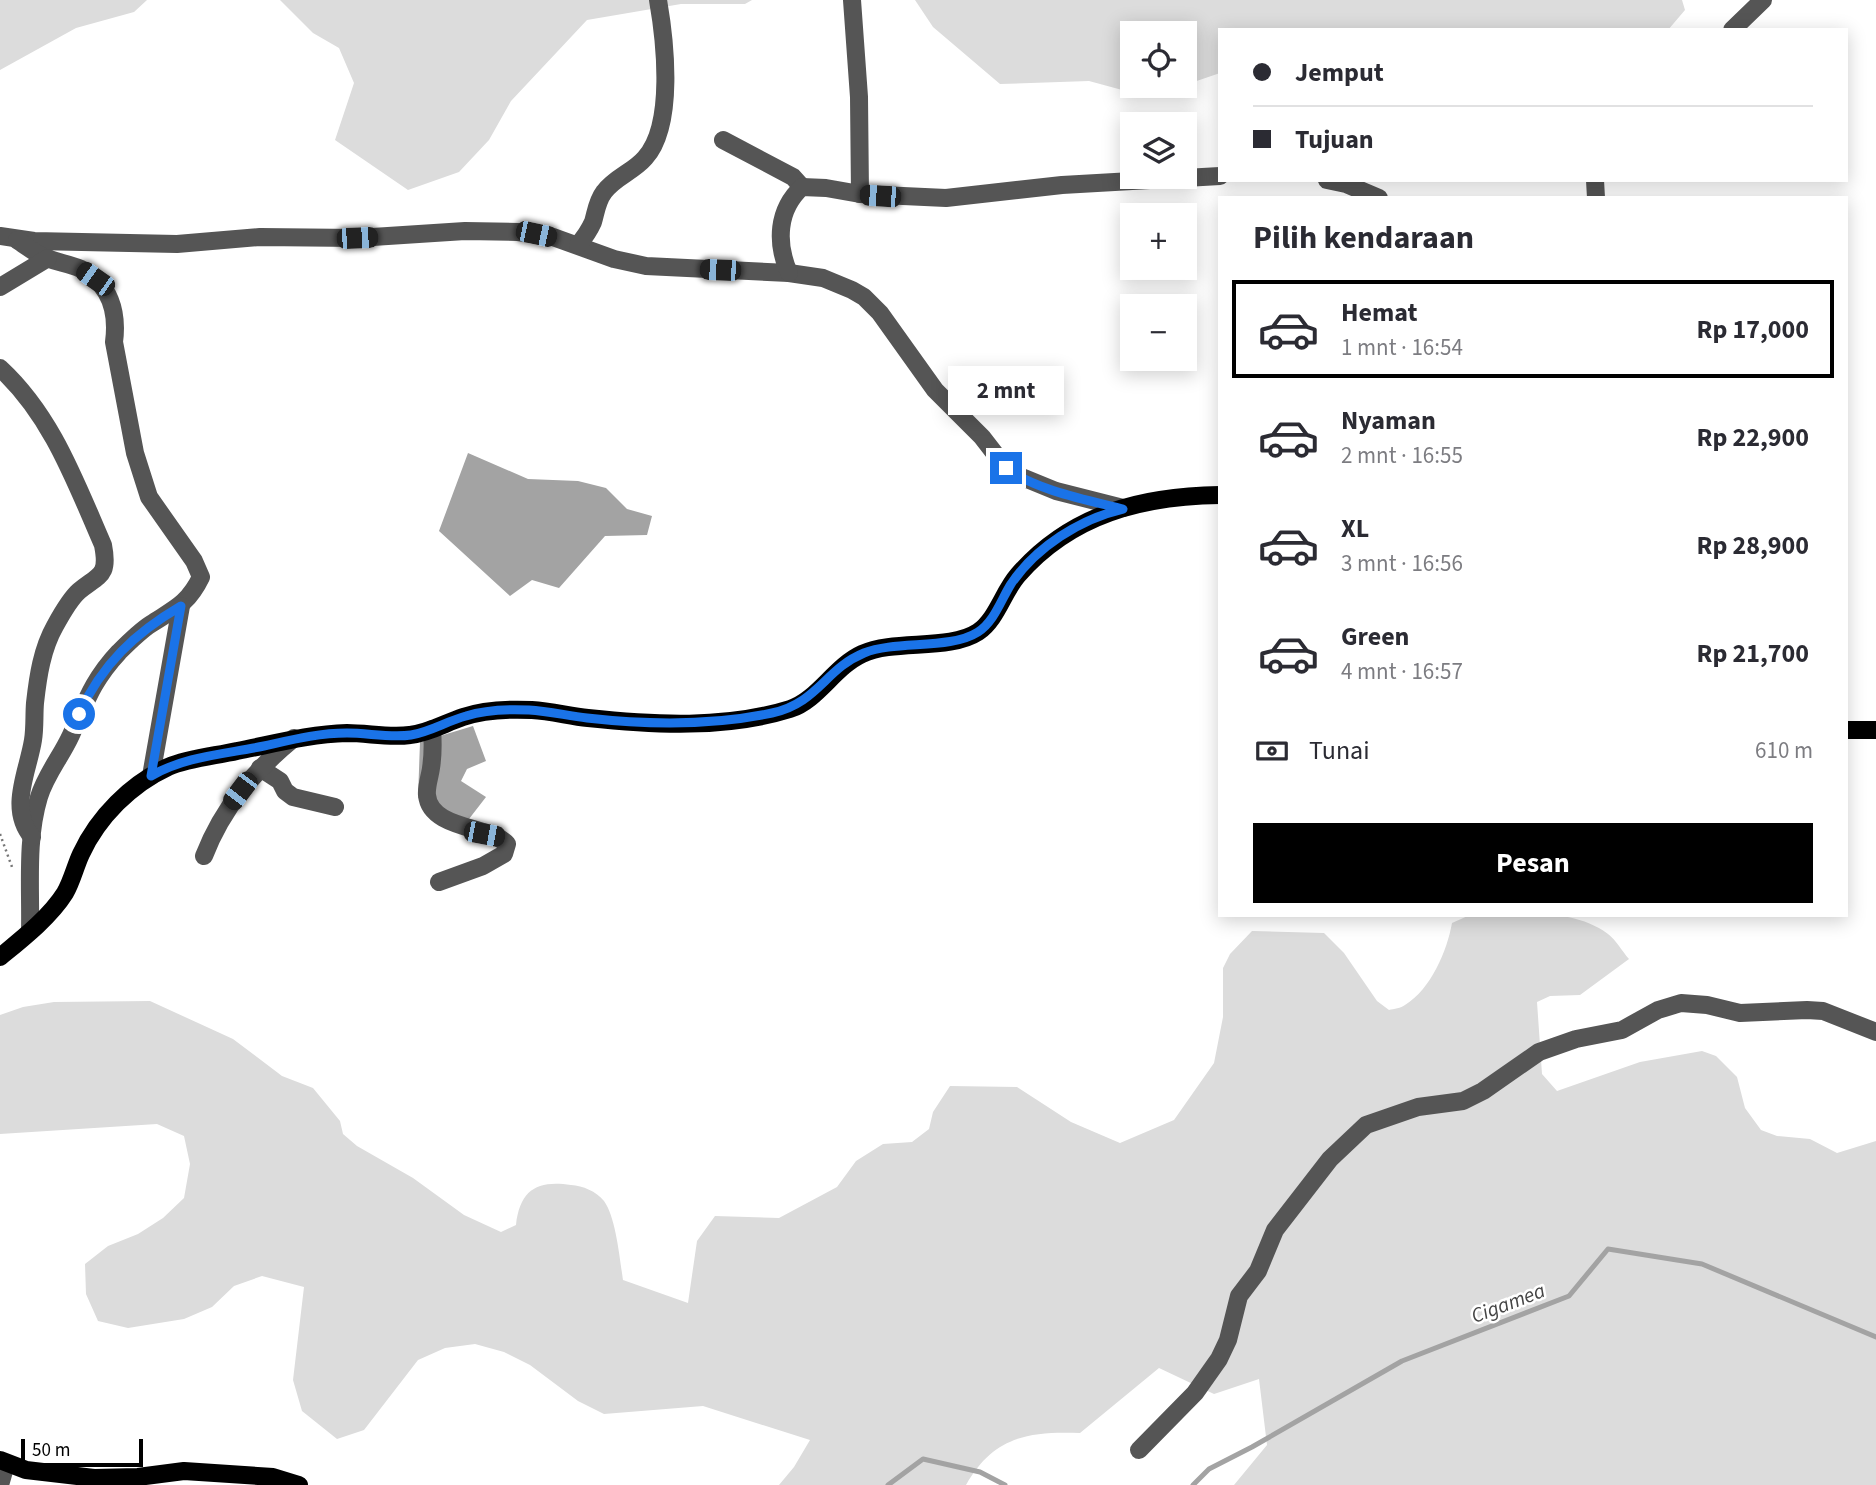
<!DOCTYPE html>
<html lang="id">
<head>
<meta charset="utf-8">
<style>
  body { margin:0; font-family:"Source Sans 3",sans-serif; background:#f2f2f3; color:#2b2b33; height:100vh; display:flex; flex-direction:column; font-size:26px; white-space:nowrap }
  * { box-sizing:border-box; margin:0 }
  p { font-size:23px; color:#7c7c81 }
  .icon { flex:none; width:38px; height:38px; fill:none; stroke:currentColor; stroke-width:2; stroke-linecap:round; stroke-linejoin:round }
  .map { position:relative; flex:1; overflow:hidden }
  .details { position:absolute; left:1218px; top:196px; width:630px; height:721px; display:flex; flex-direction:column; background:#fff; border-radius:0px; box-shadow:0 4px 18px #0003 }
  .details>* { flex:none }
  .top-card { position:absolute; left:1218px; top:28px; width:630px; height:154px; border-radius:0px; box-shadow:0 4px 18px #0003; display:grid; align-content:center; height:154px; padding:0 35px; background:#fff }
  .fabs { position:absolute; left:1120px; top:21px; display:grid; gap:14px }
  .fabs a { display:grid; place-items:center; width:77px; height:77px; border-radius:0px; background:#fff; box-shadow:0 4px 18px #0003; font-size:35px }
  .scale { position:absolute; left:21px; bottom:18px; width:122px; box-sizing:border-box; padding-left:7px; border:4px solid #000; border-top:0; font-size:19px; line-height:24px; white-space:nowrap; color:#000; -webkit-text-stroke:5px #fff; paint-order:stroke }
  .end { position:absolute; width:32px; height:32px; margin:-16px; border:9px solid #1a73e8; background:#fff; box-shadow:0 0 0 4px #fff }
  .from { border-radius:50% }
  .bubble { position:absolute; height:49px; border-radius:0px; background:#fff; box-shadow:0 4px 18px #0003; font-size:23px; font-weight:700; line-height:49px; text-align:center }
  .car { position:absolute; width:21px; height:42px; margin:-21px -10px; border-radius:9px; box-shadow:0 0 5px 2px #0007; background:linear-gradient(#222 24%,#8ab4d8 0 40%,#222 0 76%,#8ab4d8 0 86%,#222 0) }
  .top-card b { display:flex; align-items:center; gap:24px; height:66px; font-size:26px }
  .top-card b+b { border-top:2px solid #e1e1e2 }
  .top-card i { width:18px; height:18px; background:#2b2b33 }
  ul { padding:0; list-style:none }
  li { display:flex; align-items:center; gap:21px; height:98px; margin:0 14px 10px; padding:0 21px; border:4px solid transparent; border-radius:0px }
  li div { flex:1 }
  li b { display:block; font-size:26px }
  li em { font-style:normal; font-weight:700 }
  li.on { border-color:#000 }
  li>.icon { width:63px; height:63px; stroke-width:1.5 }
  h2 { padding:0 35px; font-size:32px; line-height:84px }
  .pay { display:flex; align-items:center; gap:18px; height:77px; padding:0 35px; font-size:26px }
  .pay p { margin-inline-start:auto }
  .primary-button { display:flex; gap:14px; margin-top:auto; padding:14px 35px }
  .primary-button a { flex:1; height:80px; border-radius:0px; background:#000; color:#fff; font-size:28px; font-weight:700; line-height:80px; text-align:center }
  .map>svg:first-child { display:block }
  .green { fill:#dcdcdc }
  .water { fill:#a3a3a3 }
  .lines { fill:none; stroke-linecap:round; stroke-linejoin:round }
  .stream { stroke:#a3a3a3; stroke-width:5 }
  .path { stroke:#777; stroke-width:2.5; stroke-dasharray:2 3.5; stroke-linecap:butt }
  .minor { stroke:#555; stroke-width:18 }
  .major { stroke:#000; stroke-width:18 }
  .route { stroke:#1a73e8; stroke-width:9 }
  .labels { text-anchor:middle; stroke-width:5; stroke-linejoin:round; paint-order:stroke }
  .water-label { font-size:21px; font-style:italic; fill:#444; stroke:#fff }
</style>
</head>
<body>
<div class="map">
<svg width="1876" height="1485" viewBox="0 0 1876 1485">
  <rect width="100%" height="100%" fill="#fff"/>
  <g class="green">
    <polygon points="0,0 147,0 134,12 76,28 0,70"/>
    <polygon points="280,0 752,0 745,4 681,4 587,20 511,101 489,140 459,172 408,190 335,140 354,83 339,48 313,33"/>
    <polygon points="915,0 1682,0 1685,10 1668,30 1220,30 1220,73 1185,85 1185,33 1132,33 1132,86 1182,86 1148,97 1089,81 1000,84 933,27"/>
    <path d="M1470,915C1514,915 1570,906 1608,934C1616,940 1622,951 1629,959L1580,995L1550,996L1537,1002L1542,1074L1557,1091L1640,1062L1702,1051L1716,1056L1737,1077L1745,1108L1761,1130L1777,1136L1810,1139L1837,1153L1876,1141V1485H1234L1267,1445L1259,1379L1214,1394L1159,1368L1080,1433C1028,1431 993,1437 966,1485H779L794,1467L810,1440L703,1406L604,1414L578,1401L530,1365L504,1352L475,1344L445,1348L418,1360L364,1430L337,1439L302,1411L293,1380L304,1287L262,1276L234,1286L212,1307L184,1319L128,1328L98,1321L86,1294L85,1264L108,1246L138,1234L163,1218L184,1198L190,1164L184,1136L157,1124L0,1134V1015L23,1007L54,1002L150,1001L233,1039L282,1076L313,1088L340,1121L343,1134L357,1146L413,1178L464,1215L501,1232L516,1225C520,1189 538,1180 571,1185C583,1186 596,1191 604,1201C616,1217 620,1261 623,1280L688,1303L697,1241L715,1216L779,1218L837,1187L856,1161L883,1144L912,1142L929,1129L933,1112L950,1086L1017,1087L1071,1122L1120,1143L1174,1120L1214,1063L1223,1017V968L1230,954L1252,931L1324,933L1344,953L1377,1001L1389,1010C1394,1009 1401,1008 1405,1005C1431,989 1447,951 1452,923Z"/>
  </g>
  <g class="water">
    <polygon points="468,453 528,479 578,481 606,488 627,509 652,516 647,535 605,536 559,588 532,580 510,596 439,531"/>
    <polygon points="473,726 486,761 467,769 461,781 486,797 462,828 418,798 420,742"/>
  </g>
  <g class="lines">
    <g class="stream">
      <polyline points="888,1485 923,1459 980,1472 1005,1485"/>
      <polyline points="1193,1485 1209,1469 1252,1447 1402,1361 1569,1296 1608,1249 1702,1264 1876,1337"/>
    </g>
    <polyline class="path" points="0,834 12,867"/>
    <g class="minor">
      <polyline points="852,0 859,97 860,194"/>
      <polyline points="1732,30 1763,0"/>
      <polyline points="723,140 793,177 802,187"/>
      <polyline points="1327,180 1346,184 1379,198"/>
      <polyline points="1595,180 1596,198"/>
      <polyline points="0,236 34,241 177,244 260,237 357,238 465,231 518,232 553,237 614,259 646,266 789,273 823,278 852,290 864,297 880,313 935,390 982,437 1006,468 1012,473 1056,491 1123,508"/>
      <path d="M17,240C25,245 32,251 40,255C53,262 68,263 81,269C110,284 118,312 114,342L135,453L149,497L194,561L201,577C188,604 174,609 151,624C140,631 128,643 119,652C92,681 86,702 71,735C61,757 46,774 39,797C26,840 31,887 30,931"/>
      <path d="M578,245C584,238 589,231 593,222C596,212 597,201 604,192C615,177 633,172 645,158C675,125 665,40 658,0"/>
      <path d="M789,273C776,243 777,210 802,187L826,188L860,194L946,198L1062,185L1220,176"/>
      <polyline points="0,287 48,258"/>
      <path d="M0,368C52,416 75,481 103,545C109,576 100,574 79,591C70,599 61,615 55,626C42,649 38,676 35,703C34,715 35,728 33,740C28,772 8,808 32,837"/>
      <path d="M432,729C433,742 433,755 431,768C430,776 426,787 427,795C430,830 492,826 507,844L504,854L483,866L439,882"/>
      <polyline points="260,768 280,781 285,791 293,797 335,807"/>
      <polyline points="151,776 181,606"/>
      <path d="M204,856C223,807 254,771 294,738"/>
      <polyline points="1139,1450 1195,1393 1219,1359 1228,1340 1239,1296 1258,1271 1275,1230 1330,1159 1366,1125 1418,1107 1463,1101 1483,1091 1539,1052 1576,1039 1622,1030 1658,1010 1681,1003 1707,1005 1740,1013 1807,1010 1823,1011 1876,1032"/>
      <polyline points="0,1485 6,1464"/>
    </g>
    <g class="major">
      <polyline points="1846,730 1876,730"/>
      <path d="M0,957C22,939 50,917 65,893C72,881 75,867 81,854C98,817 131,784 168,767C189,758 215,756 237,751C273,744 309,734 347,733C368,733 389,738 410,735C429,733 445,723 463,717C484,710 510,709 532,710C551,711 569,716 588,718C653,725 726,729 790,709C818,700 834,667 862,654C895,639 949,651 978,632C997,619 1003,592 1018,575C1071,514 1142,496 1220,495"/>
      <polyline points="0,1460 26,1470 94,1478 138,1477 184,1471 273,1477 299,1485"/>
    </g>
  </g>
  <g class="lines">
    <path class="route" d="M79,714C102,664 135,633 181,606L151,776C185,756 226,754 264,746C291,740 318,733 347,733C368,733 390,738 411,735C430,732 447,721 466,716C485,710 509,709 529,710C549,711 568,716 587,718C649,725 711,726 772,713C818,703 825,669 864,653C896,640 950,650 978,632C994,622 1001,600 1011,584C1036,547 1080,519 1123,509C1087,500 1035,490 1006,468"/>
  </g>
  <g class="labels">
    <g class="water-label">
      <text transform="translate(1508 1303) rotate(-21)" y="7">Cigamea</text>
    </g>
  </g>
</svg>
<div class="fabs">
<a><svg class="icon" aria-label="locate" viewBox="0 0 24 24"><circle cx="12" cy="12" r="6"/><path d="M12 2v4M12 18v4M2 12h4M18 12h4"/></svg></a>
<a><svg class="icon" aria-label="layers" viewBox="0 0 24 24"><path d="M12 4l9 5-9 5-9-5zM3 14l9 5 9-5"/></svg></a>
<a>+</a>
<a>−</a>
</div>
<div class="scale">50 m</div>
<i class="end from" style="left:79px;top:714px"></i>
<i class="end" style="left:1006px;top:468px"></i>
<div class="bubble" style="left:948px;top:366px;width:116px">2 mnt</div>
<i class="car" style="left:880px;top:196px;rotate:274deg"></i>
<i class="car" style="left:536px;top:234px;rotate:102deg"></i>
<i class="car" style="left:357px;top:238px;rotate:88deg"></i>
<i class="car" style="left:720px;top:270px;rotate:272deg"></i>
<i class="car" style="left:95px;top:279px;rotate:305deg"></i>
<i class="car" style="left:240px;top:791px;rotate:217deg"></i>
<i class="car" style="left:484px;top:834px;rotate:101deg"></i>
<div class="top-card">
<b><i class="from"></i>Jemput</b>
<b><i></i>Tujuan</b>
</div>
<section class="details">
<h2>Pilih kendaraan</h2>
<ul>
<li class="on"><svg class="icon" aria-label="car" viewBox="0 0 24 24"><path d="M5 17H2v-5l4-1 3-4h7l3 4 3 1v5h-3M9 17h6M6 11h13"/><circle cx="7" cy="17" r="2"/><circle cx="17" cy="17" r="2"/></svg><div><b>Hemat</b><p>1 mnt · 16:54</p></div><em>Rp 17,000</em></li>
<li><svg class="icon" aria-label="car" viewBox="0 0 24 24"><path d="M5 17H2v-5l4-1 3-4h7l3 4 3 1v5h-3M9 17h6M6 11h13"/><circle cx="7" cy="17" r="2"/><circle cx="17" cy="17" r="2"/></svg><div><b>Nyaman</b><p>2 mnt · 16:55</p></div><em>Rp 22,900</em></li>
<li><svg class="icon" aria-label="car" viewBox="0 0 24 24"><path d="M5 17H2v-5l4-1 3-4h7l3 4 3 1v5h-3M9 17h6M6 11h13"/><circle cx="7" cy="17" r="2"/><circle cx="17" cy="17" r="2"/></svg><div><b>XL</b><p>3 mnt · 16:56</p></div><em>Rp 28,900</em></li>
<li><svg class="icon" aria-label="car" viewBox="0 0 24 24"><path d="M5 17H2v-5l4-1 3-4h7l3 4 3 1v5h-3M9 17h6M6 11h13"/><circle cx="7" cy="17" r="2"/><circle cx="17" cy="17" r="2"/></svg><div><b>Green</b><p>4 mnt · 16:57</p></div><em>Rp 21,700</em></li>
</ul>
<div class="pay"><svg class="icon" aria-label="cash" viewBox="0 0 24 24"><path d="M3 7h18v10H3z"/><circle cx="12" cy="12" r="2"/></svg>Tunai<p>610 m</p></div>
<div class="primary-button"><a>Pesan</a></div>
</section>
</div>
</body>
</html>
